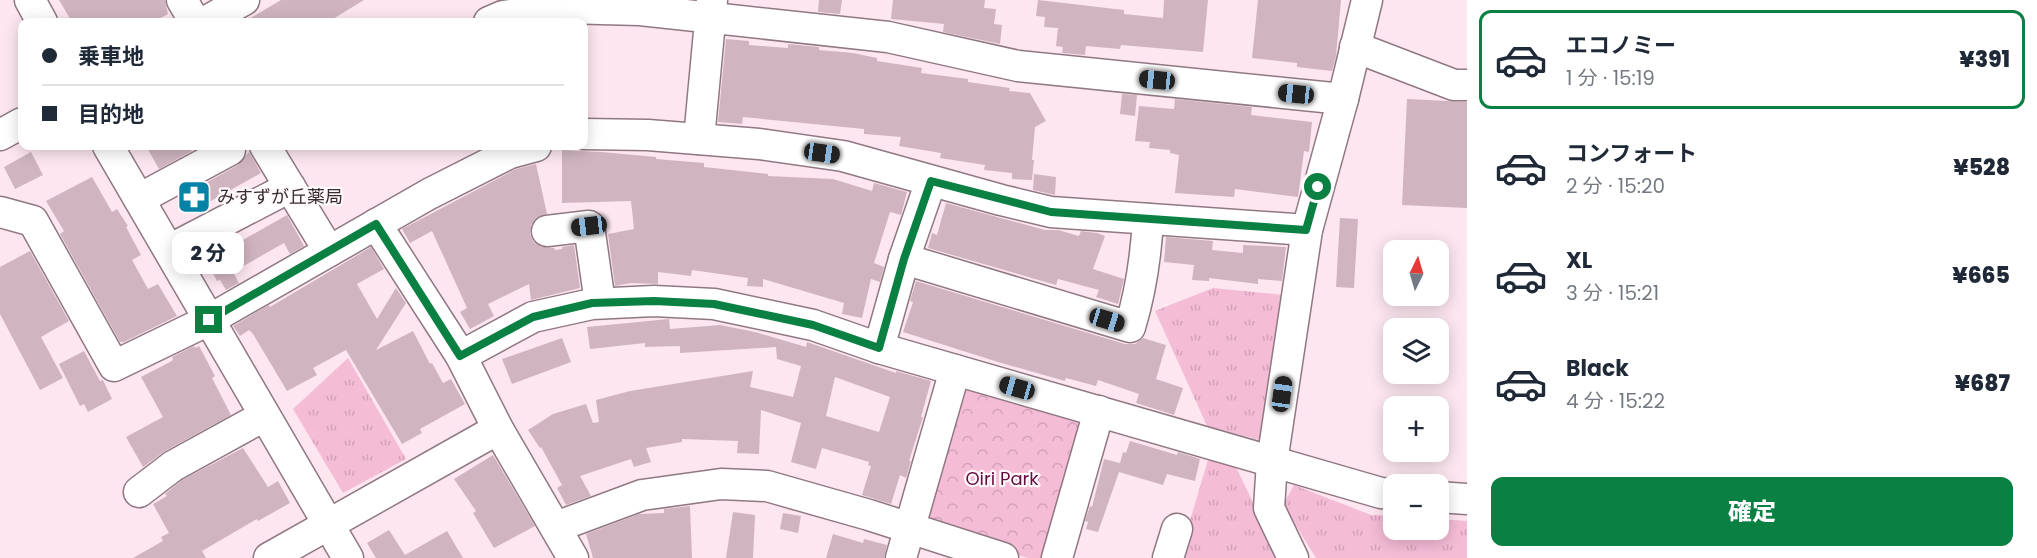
<!DOCTYPE html>
<html lang="ja">
<head>
<meta charset="utf-8">
<style>
  body { margin:0; font-family:Poppins,"Noto Sans JP",sans-serif; background:#f6f6f7; color:#1f2937; height:100vh; display:flex; flex-direction:column; font-size:22px; white-space:nowrap }
  * { box-sizing:border-box; margin:0 }
  p { font-size:20px; color:#747a83 }
  .icon { flex:none; width:33px; height:33px; fill:none; stroke:currentColor; stroke-width:2; stroke-linecap:round; stroke-linejoin:round }
  .map { position:relative; flex:1; overflow:hidden }
  .side { display:flex; flex-direction:column; background:#fff; width:570px }
  .side>* { flex:none }
  .banner { position:absolute; left:18px; top:18px; width:570px; height:132px; border-radius:12px; box-shadow:0 3px 15px #0003; display:grid; align-content:center; height:132px; padding:0 24px; background:#fff }
  .needle { width:39px; rotate:5deg }
  .buttons { position:absolute; left:1383px; top:240px; display:grid; gap:12px }
  .buttons a { display:grid; place-items:center; width:66px; height:66px; border-radius:12px; background:#fff; box-shadow:0 3px 15px #0003; font-size:30px }
  .end { position:absolute; width:27px; height:27px; margin:-14px; border:8px solid #0b8043; background:#fff; box-shadow:0 0 0 3px #fff }
  .from { border-radius:50% }
  .bubble { position:absolute; height:42px; border-radius:12px; background:#fff; box-shadow:0 3px 15px #0003; font-size:20px; font-weight:800; line-height:42px; text-align:center }
  .car { position:absolute; width:18px; height:36px; margin:-18px -9px; border-radius:8px; box-shadow:0 0 4px 2px #0007; background:linear-gradient(#222 24%,#8ab4d8 0 40%,#222 0 76%,#8ab4d8 0 86%,#222 0) }
  .banner b { display:flex; align-items:center; gap:21px; height:57px; font-size:22px }
  .banner b+b { border-top:2px solid #e0e1e3 }
  .banner i { width:15px; height:15px; background:#1f2937 }
  ul { padding:10px 0 0; list-style:none }
  li { display:flex; align-items:center; gap:18px; height:99px; margin:0 12px 9px; padding:0 12px; border:3px solid transparent; border-radius:12px }
  li div { flex:1 }
  li b { display:block; font-size:22px }
  li em { font-style:normal; font-weight:800 }
  li.on { border-color:#0b8043 }
  li>.icon { width:54px; height:54px; stroke-width:1.5 }
  .cta { display:flex; gap:12px; margin-top:auto; padding:12px 24px }
  .cta a { flex:1; height:69px; border-radius:12px; background:#0b8043; color:#fff; font-size:24px; font-weight:800; line-height:69px; text-align:center }
  main { display:flex; flex:1; min-height:0 }
  .map>svg:first-child { display:block }
  .grass { fill:url(#grass-tufts) }
  .park { fill:url(#park-crowns) }
  .building { fill:#d0b5c1; fill-rule:evenodd }
  .lines { fill:none; stroke-linecap:round; stroke-linejoin:round }
  .minor-casing { stroke:#907883; stroke-width:33 }
  .minor { stroke:#fff; stroke-width:30 }
  .route { stroke:#0b8043; stroke-width:8 }
  .labels { text-anchor:middle; stroke-width:4.5; stroke-linejoin:round; paint-order:stroke }
  .poi-label { font-size:18px; fill:#382d32; stroke:#fff9fb; text-anchor:start }
  .park-label { font-size:18px; fill:#620e40; stroke:#fff9fb }
</style>
</head>
<body>
<main>
<div class="map">
<svg width="1467" height="558" viewBox="0 0 1467 558">
  <defs>
    <pattern id="grass-tufts" width="24" height="20" patternUnits="userSpaceOnUse" patternTransform="scale(1.5)"><rect width="24" height="20" fill="#f5bcd6"/><path d="M3 7l-1-3M5 7V3M7 7l1-3M15 17l-1-3M17 17v-4M19 17l1-3" fill="none" stroke="#d3a2b8"/></pattern>
    <pattern id="park-crowns" width="20" height="18" patternUnits="userSpaceOnUse" patternTransform="scale(1.5)"><rect width="20" height="18" fill="#f5bcd6"/><path d="M2 6a3 3 0 1 1 6 0M12 15a3 3 0 1 1 6 0" fill="none" stroke="#d3a2b8"/></pattern>
  </defs>
  <rect width="100%" height="100%" fill="#fde6f0"/>
  <g class="grass">
    <polygon points="1213,288 1284,295 1260,440 1207,426 1155,311"/>
    <polygon points="348,358 406,459 343,493 293,409"/>
    <polygon points="1210,453 1234,463 1280,558 1179,558"/>
    <polygon points="1294,485 1371,515 1393,516 1394,530 1438,530 1439,519 1467,521 1467,558 1316,558 1283,505"/>
  </g>
  <polygon class="park" points="963,381 1086,415 1048,558 1028,558 920,524"/>
  <g class="building">
    <polygon points="59,0 165,0 168,14 153,22 72,22"/>
    <polygon points="281,0 364,0 328,22 244,22"/>
    <polygon points="819,0 842,0 840,14 818,12"/>
    <polygon points="893,0 985,0 984,8 996,9 994,24 1002,25 1000,44 943,32 944,24 891,19"/>
    <polygon points="1038,0 1124,10 1124,14 1163,18 1164,0 1208,0 1203,52 1121,45 1120,49 1086,46 1085,55 1062,53 1063,47 1056,46 1058,28 1044,27 1045,17 1036,16"/>
    <polygon points="1258,0 1341,0 1336,56 1332,71 1297,67 1297,63 1252,58"/>
    <polygon points="726,39 749,41 749,45 788,48 788,44 819,47 819,50 853,53 877,58 877,61 922,68 921,73 968,79 968,82 1010,88 1009,91 1030,93 1046,121 1035,127 1032,160 1034,160 1032,180 1012,179 1012,173 984,170 985,165 940,158 941,153 899,146 901,137 864,134 864,129 743,117 742,124 718,122"/>
    <polygon points="1122,94 1137,95 1135,116 1120,114"/>
    <polygon points="1175,99 1252,107 1251,115 1312,122 1309,152 1304,151 1298,197 1235,189 1234,197 1175,193 1179,155 1170,153 1170,150 1149,148 1150,142 1135,141 1139,106 1174,109"/>
    <polygon points="1407,99 1467,102 1467,208 1402,205"/>
    <polygon points="146,146 189,146 192,151 159,169"/>
    <polygon points="562,150 602,152 656,157 656,159 704,163 704,167 768,174 768,176 833,179 872,191 874,183 907,192 901,215 890,212 874,263 884,267 880,282 871,279 862,318 842,314 844,303 763,279 763,287 747,286 748,278 692,270 691,276 658,272 658,284 631,283 615,286 608,234 634,229 631,201 562,203"/>
    <polygon points="31,152 43,175 15,189 4,167"/>
    <polygon points="249,152 261,173 193,211 184,195 238,165"/>
    <polygon points="536,164 547,214 536,218 531,225 530,234 534,242 541,247 554,248 555,250 562,249 562,247 574,245 580,288 531,300 529,284 488,304 494,316 470,329 460,312 467,308 432,231 410,243 402,229 516,169"/>
    <polygon points="1034,174 1056,177 1055,195 1033,190"/>
    <polygon points="92,177 112,212 117,209 128,226 126,227 141,255 132,260 148,289 158,284 177,316 124,342 120,342 60,234 64,231 46,201"/>
    <polygon points="946,203 1045,230 1058,230 1079,236 1081,231 1097,233 1105,236 1093,269 1124,279 1118,304 1096,297 1099,290 1058,279 1056,285 928,248 932,233 937,235"/>
    <polygon points="287,215 304,246 290,254 284,243 233,272 239,283 226,290 220,280 217,281 206,261"/>
    <polygon points="1340,218 1358,219 1354,288 1336,287"/>
    <polygon points="1166,237 1213,241 1212,250 1243,253 1243,245 1286,247 1282,281 1258,279 1258,284 1209,278 1209,281 1192,280 1194,265 1164,262"/>
    <polygon points="371,247 384,269 357,284 377,319 396,288 406,303 376,350 413,331 430,364 432,363 443,383 451,379 465,404 420,429 422,433 402,444 346,350 313,368 317,375 287,391 253,334 249,330 240,336 233,326 269,305 270,307"/>
    <polygon points="30,251 69,321 41,337 63,378 40,390 0,314 0,267"/>
    <polygon points="916,281 1125,344 1135,344 1143,338 1166,345 1156,379 1183,388 1174,415 1136,403 1139,394 1098,380 1096,386 1066,378 1065,381 998,362 903,332 913,302 910,301"/>
    <path d="M669,319L670,329L720,325L755,332L806,347L807,342L896,373V371L931,381L921,417H923L909,461H911L906,478L900,475L891,504L862,495L871,466L868,465L869,462L822,448L816,469L791,462L801,423L761,410L759,454L737,453L738,441L682,439V442L646,448L651,462L634,467L631,459L580,476L591,496L566,505L557,488L562,485L541,447L540,448L528,430L553,414L586,404L593,423L599,422L596,400L630,391L753,371L750,387L793,397L801,366L777,359L776,347L680,353V346L645,347V343L590,349L587,327ZM835,377L890,397L879,432L826,416Z"/>
    <polygon points="562,338 571,362 512,384 502,359"/>
    <polygon points="194,346 195,348 199,346 215,376 212,378 231,415 165,451 143,467 126,437 163,417 141,377 170,362 173,360 172,357"/>
    <polygon points="84,351 100,381 103,380 112,399 88,412 84,404 80,406 59,364"/>
    <polygon points="1130,441 1177,455 1178,452 1200,459 1195,481 1167,474 1163,485 1119,472 1098,532 1086,529 1088,522 1085,521 1090,506 1092,507 1104,459 1120,463 1123,452 1126,453"/>
    <polygon points="243,448 268,487 278,481 290,503 258,521 257,519 202,551 206,558 133,558 163,541 161,537 169,533 153,504 167,496 165,494 182,480"/>
    <polygon points="493,455 535,526 494,548 473,513 476,511 454,479"/>
    <polygon points="690,506 692,558 593,558 586,534 639,514 664,513 664,509"/>
    <polygon points="733,512 755,515 753,558 726,558"/>
    <polygon points="783,513 801,516 798,533 780,529"/>
    <polygon points="389,530 405,555 447,531 463,558 376,558 367,543"/>
    <polygon points="833,534 863,543 864,539 887,545 884,558 826,558"/>
  </g>
  <g class="lines">
    <defs>
      <g id="minor">
        <polyline points="30,0 42,22"/>
        <polyline points="182,0 195,22"/>
        <polyline points="205,22 244,0"/>
        <polyline points="489,22 503,16 563,8 640,10 888,37 1018,66 1343,99"/>
        <polyline points="1355,47 1454,85 1467,85"/>
        <polyline points="584,134 648,135 759,144 843,156 1001,200 1051,212 1307,230"/>
        <polyline points="0,135 22,123"/>
        <polyline points="699,139 712,0"/>
        <polyline points="108,146 348,558"/>
        <polyline points="265,146 329,251"/>
        <polyline points="139,199 230,150 227,146"/>
        <polyline points="0,212 33,221 114,366 209,320 429,194 510,153 536,146"/>
        <polyline points="376,224 461,356 498,429 573,558"/>
        <polyline points="547,231 589,226 600,303"/>
        <polyline points="169,250 290,187"/>
        <path d="M904,259L1130,327C1141,291 1146,256 1148,219"/>
        <polyline points="879,348 904,259 931,181"/>
        <polyline points="461,356 533,317 592,304 654,301 714,304 813,325 879,348 1381,493 1394,494"/>
        <polyline points="139,492 173,466 264,416"/>
        <polyline points="1438,497 1467,499"/>
        <polyline points="556,527 642,495 721,484 767,486 869,515 1003,558"/>
        <polyline points="269,558 498,429"/>
        <polyline points="901,558 955,370"/>
        <polyline points="1057,558 1099,411"/>
        <polyline points="1168,558 1177,529"/>
        <polyline points="1293,558 1269,508 1272,462 1307,230 1343,99 1367,0"/>
      </g>
    </defs>
    <use href="#minor" class="minor-casing"/>
    <use href="#minor" class="minor"/>
  </g>
  <g class="lines">
    <polyline class="route" points="209,320 376,224 460,356 533,317 592,303 654,301 714,304 813,325 879,348 904,259 931,181 1051,212 1306,230 1318,187"/>
  </g>
  <defs>
    <symbol id="pharmacy-square" viewBox="-11 -11 22 22"><rect x="-9" y="-9" width="18" height="18" rx="4" fill="#0483a7" stroke="#fff9fb"/><path d="M-2-6h4v4h4v4h-4v4h-4v-4h-4v-4h4Z" fill="#fff"/></symbol>
  </defs>
  <g fill-rule="evenodd">
    <use href="#pharmacy-square" x="175" y="178" width="38" height="38"/>
  </g>
  <g class="labels">
    <g class="poi-label">
      <text x="217" y="203">みすずが丘薬局</text>
    </g>
    <g class="park-label">
      <text x="1002" y="485">Oiri Park</text>
    </g>
  </g>
</svg>
<div class="buttons">
<a><svg class="needle" viewBox="-14 -14 28 28"><path d="M0-13l5 13h-10z" fill="#e53935"/><path d="M0 13l5-13h-10z" fill="#747a83"/></svg></a>
<a><svg class="icon" aria-label="layers" viewBox="0 0 24 24"><path d="M12 4l9 5-9 5-9-5zM3 14l9 5 9-5"/></svg></a>
<a>+</a>
<a>−</a>
</div>
<i class="end from" style="left:1318px;top:187px"></i>
<i class="end" style="left:209px;top:320px"></i>
<div class="bubble" style="left:172px;top:232px;width:72px">2 分</div>
<i class="car" style="left:1157px;top:80px;rotate:276deg"></i>
<i class="car" style="left:1296px;top:94px;rotate:276deg"></i>
<i class="car" style="left:822px;top:153px;rotate:98deg"></i>
<i class="car" style="left:589px;top:226px;rotate:263deg"></i>
<i class="car" style="left:1107px;top:320px;rotate:107deg"></i>
<i class="car" style="left:1017px;top:388px;rotate:286deg"></i>
<i class="car" style="left:1282px;top:394px;rotate:8deg"></i>
<div class="banner">
<b><i class="from"></i>乗車地</b>
<b><i></i>目的地</b>
</div>
</div>
<section class="side">
<ul>
<li class="on"><svg class="icon" aria-label="car" viewBox="0 0 24 24"><path d="M5 17H2v-5l4-1 3-4h7l3 4 3 1v5h-3M9 17h6M6 11h13"/><circle cx="7" cy="17" r="2"/><circle cx="17" cy="17" r="2"/></svg><div><b>エコノミー</b><p>1 分 · 15:19</p></div><em>¥391</em></li>
<li><svg class="icon" aria-label="car" viewBox="0 0 24 24"><path d="M5 17H2v-5l4-1 3-4h7l3 4 3 1v5h-3M9 17h6M6 11h13"/><circle cx="7" cy="17" r="2"/><circle cx="17" cy="17" r="2"/></svg><div><b>コンフォート</b><p>2 分 · 15:20</p></div><em>¥528</em></li>
<li><svg class="icon" aria-label="car" viewBox="0 0 24 24"><path d="M5 17H2v-5l4-1 3-4h7l3 4 3 1v5h-3M9 17h6M6 11h13"/><circle cx="7" cy="17" r="2"/><circle cx="17" cy="17" r="2"/></svg><div><b>XL</b><p>3 分 · 15:21</p></div><em>¥665</em></li>
<li><svg class="icon" aria-label="car" viewBox="0 0 24 24"><path d="M5 17H2v-5l4-1 3-4h7l3 4 3 1v5h-3M9 17h6M6 11h13"/><circle cx="7" cy="17" r="2"/><circle cx="17" cy="17" r="2"/></svg><div><b>Black</b><p>4 分 · 15:22</p></div><em>¥687</em></li>
</ul>
<div class="cta"><a>確定</a></div>
</section>
</main>
</body>
</html>
